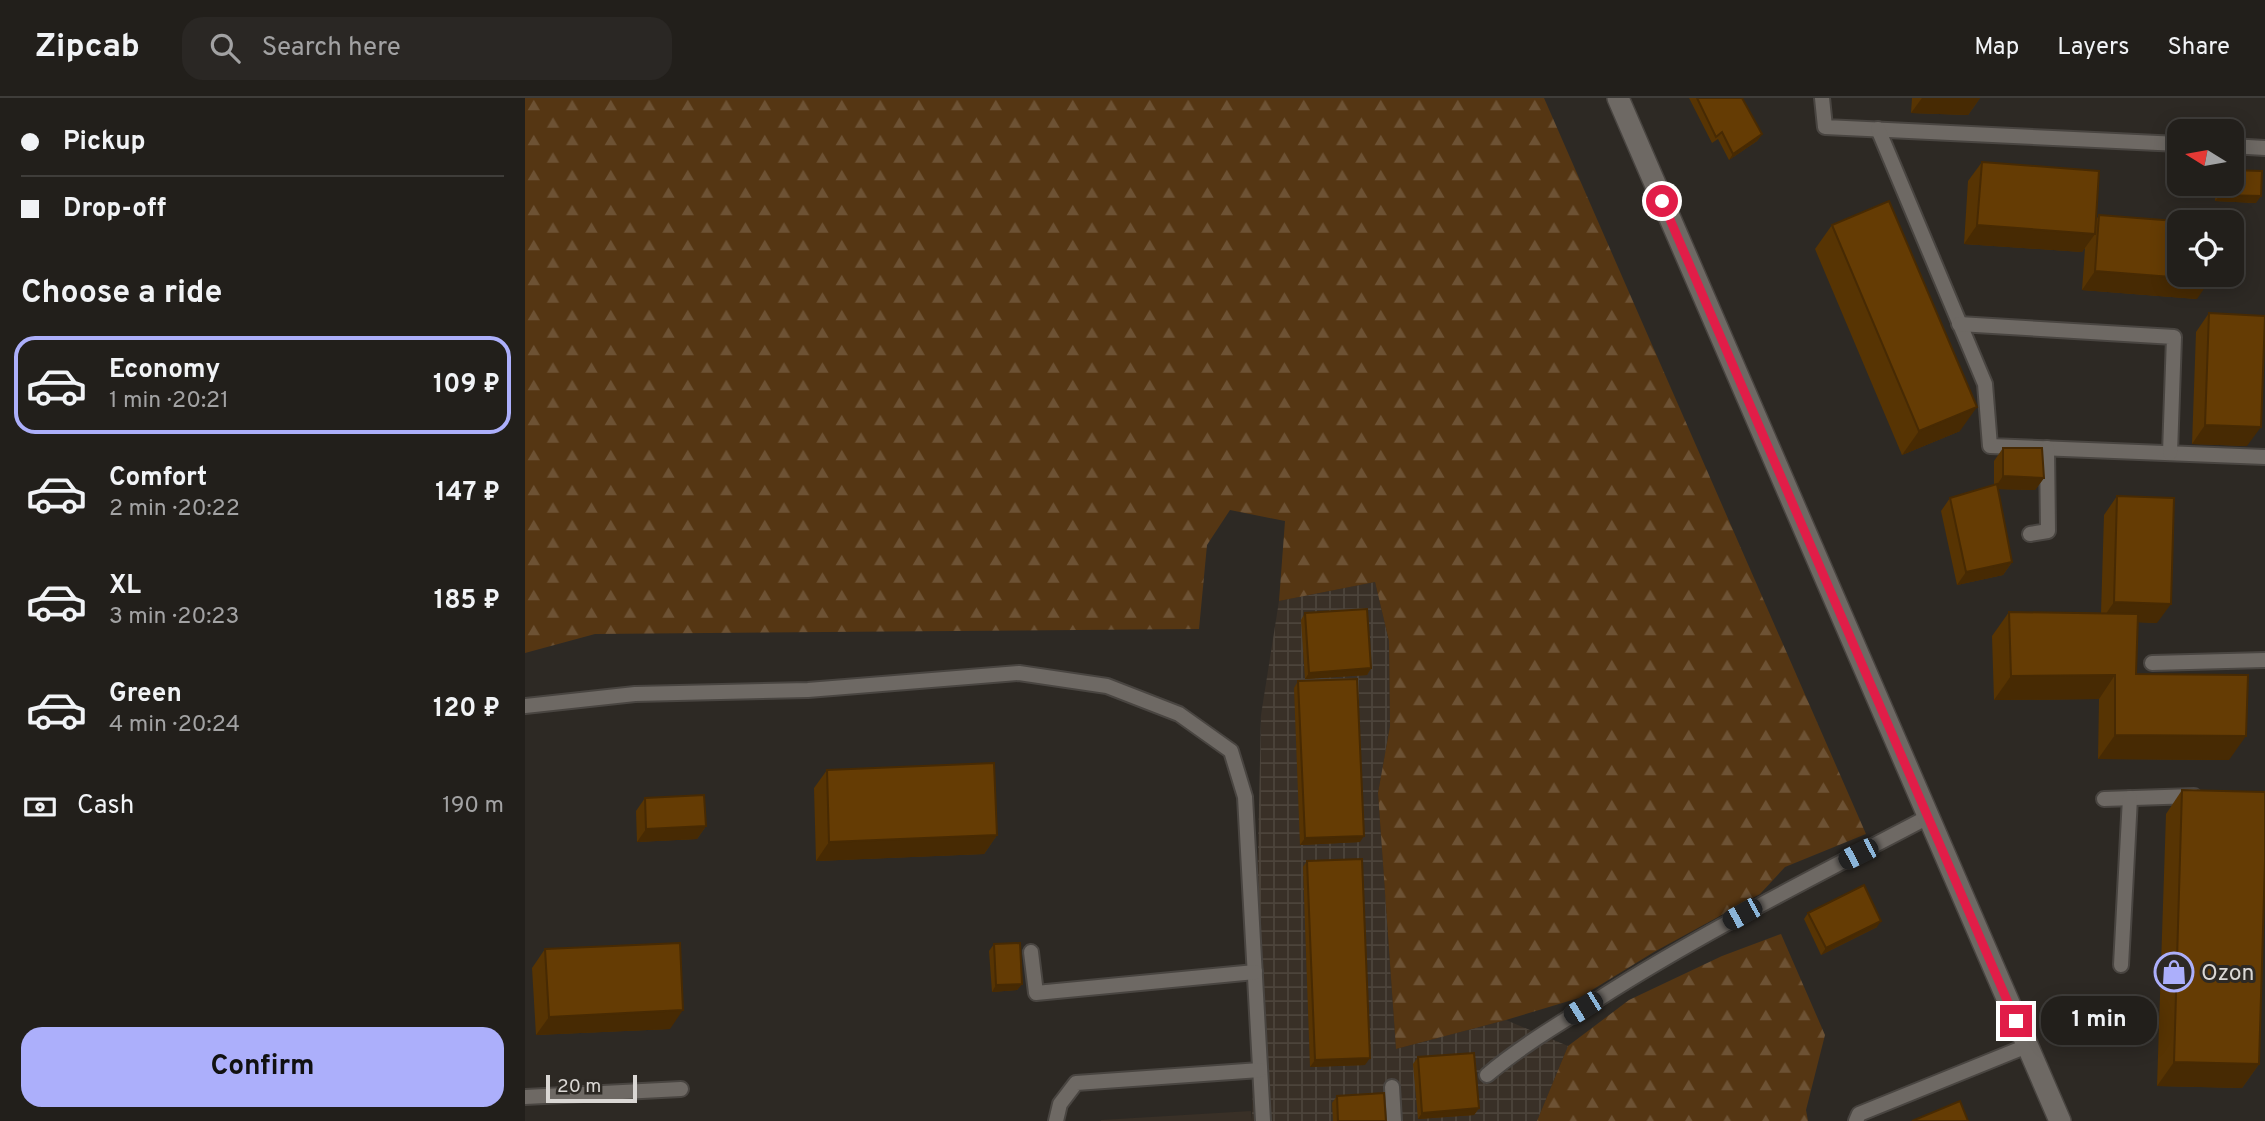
<!DOCTYPE html>
<html lang="en">
<head>
<meta charset="utf-8">
<style>
  body { margin:0; font-family:Overpass,sans-serif; background:#2a2724; color:#f1f3f6; height:100vh; display:flex; flex-direction:column; font-size:26px; white-space:nowrap }
  * { box-sizing:border-box; margin:0 }
  p { font-size:23px; color:#a2a2a3 }
  .icon { flex:none; width:38px; height:38px; fill:none; stroke:currentColor; stroke-width:2; stroke-linecap:round; stroke-linejoin:round }
  .map { position:relative; flex:1; overflow:hidden }
  .details { display:flex; flex-direction:column; background:#221f1b; width:525px }
  .details>* { flex:none }
  .top-card { display:grid; align-content:center; height:154px; padding:0 21px; background:#221f1b }
  .needle { width:46px; rotate:281deg }
  .fabs { position:absolute; left:1642px; top:21px; display:grid; gap:14px }
  .fabs a { display:grid; place-items:center; width:77px; height:77px; border-radius:14px; background:#221f1b; box-shadow:0 4px 18px #0003,0 0 0 2px #3f3d3a; font-size:35px }
  .scale { position:absolute; left:21px; bottom:18px; width:91px; box-sizing:border-box; padding-left:7px; border:4px solid #dad7d4; border-top:0; font-size:19px; line-height:24px; white-space:nowrap; color:#dad7d4; -webkit-text-stroke:5px #2d2924; paint-order:stroke }
  .end { position:absolute; width:32px; height:32px; margin:-16px; border:9px solid #e11d48; background:#fff; box-shadow:0 0 0 4px #fff }
  .from { border-radius:50% }
  .bubble { position:absolute; height:49px; border-radius:21px; background:#221f1b; box-shadow:0 4px 18px #0003,0 0 0 2px #3f3d3a; font-size:23px; font-weight:700; line-height:49px; text-align:center }
  .car { position:absolute; width:21px; height:42px; margin:-21px -10px; border-radius:9px; box-shadow:0 0 5px 2px #0007; background:linear-gradient(#222 24%,#8ab4d8 0 40%,#222 0 76%,#8ab4d8 0 86%,#222 0) }
  .top-card b { display:flex; align-items:center; gap:24px; height:66px; font-size:26px }
  .top-card b+b { border-top:2px solid #3f3d3a }
  .top-card i { width:18px; height:18px; background:#f1f3f6 }
  ul { padding:0; list-style:none }
  li { display:flex; align-items:center; gap:21px; height:98px; margin:0 14px 10px; padding:0 7px; border:4px solid transparent; border-radius:21px }
  li div { flex:1 }
  li b { display:block; font-size:26px }
  li em { font-style:normal; font-weight:700 }
  li.on { border-color:#acaffb }
  li>.icon { width:63px; height:63px; stroke-width:1.5 }
  h2 { padding:0 21px; font-size:32px; line-height:84px }
  .pay { display:flex; align-items:center; gap:18px; height:77px; padding:0 21px; font-size:26px }
  .pay p { margin-inline-start:auto }
  .button { display:flex; gap:14px; margin-top:auto; padding:14px 21px }
  .button a { flex:1; height:80px; border-radius:21px; background:#acaffb; color:#111; font-size:28px; font-weight:700; line-height:80px; text-align:center }
  header { display:flex; align-items:center; gap:42px; box-sizing:border-box; height:98px; padding:0 35px; background:#221f1b; border-bottom:2px solid #3f3d3a }
  header strong { font-size:33px }
  nav { display:flex; gap:38px; margin-inline-start:auto; font-size:24px }
  .search { width:490px; height:63px; background:#2a2724; display:flex; align-items:center; gap:18px; box-sizing:border-box; padding:0 24px; border-radius:21px; color:#a2a2a3; font-size:26px }
  main { display:flex; flex:1; min-height:0 }
  .map>svg:first-child { display:block }
  .built { fill:#393027 }
  .industrial { fill:url(#industrial-grid) }
  .forest { fill:url(#forest-firs) }
  .lines { fill:none; stroke-linecap:round; stroke-linejoin:round }
  .lane-casing { stroke:#494541; stroke-width:18 }
  .street-casing { stroke:#494541; stroke-width:24 }
  .lane { stroke:#6e6964; stroke-width:14 }
  .street { stroke:#6e6964; stroke-width:21 }
  .wall { fill:#573403 }
  .shaded-wall { fill:#472a03 }
  .building { fill:#653c04; stroke:#472a03; stroke-width:2 }
  .route { stroke:#e11d48; stroke-width:9 }
  .labels { text-anchor:middle; stroke-width:6; stroke-linejoin:round; paint-order:stroke }
  .poi-label { font-size:23px; fill:#dad7d4; stroke:#2d2924; text-anchor:start }
</style>
</head>
<body>
<header>
<strong>Zipcab</strong>
<div class="search"><svg class="icon" aria-label="search" viewBox="0 0 24 24"><circle cx="10" cy="10" r="6"/><path d="M15 15l6 6"/></svg>Search here</div>
<nav><a>Map</a><a>Layers</a><a>Share</a></nav>
</header>
<main>
<section class="details">
<div class="top-card">
<b><i class="from"></i>Pickup</b>
<b><i></i>Drop-off</b>
</div>
<h2>Choose a ride</h2>
<ul>
<li class="on"><svg class="icon" aria-label="car" viewBox="0 0 24 24"><path d="M5 17H2v-5l4-1 3-4h7l3 4 3 1v5h-3M9 17h6M6 11h13"/><circle cx="7" cy="17" r="2"/><circle cx="17" cy="17" r="2"/></svg><div><b>Economy</b><p>1 min · 20:21</p></div><em>109 ₽</em></li>
<li><svg class="icon" aria-label="car" viewBox="0 0 24 24"><path d="M5 17H2v-5l4-1 3-4h7l3 4 3 1v5h-3M9 17h6M6 11h13"/><circle cx="7" cy="17" r="2"/><circle cx="17" cy="17" r="2"/></svg><div><b>Comfort</b><p>2 min · 20:22</p></div><em>147 ₽</em></li>
<li><svg class="icon" aria-label="car" viewBox="0 0 24 24"><path d="M5 17H2v-5l4-1 3-4h7l3 4 3 1v5h-3M9 17h6M6 11h13"/><circle cx="7" cy="17" r="2"/><circle cx="17" cy="17" r="2"/></svg><div><b>XL</b><p>3 min · 20:23</p></div><em>185 ₽</em></li>
<li><svg class="icon" aria-label="car" viewBox="0 0 24 24"><path d="M5 17H2v-5l4-1 3-4h7l3 4 3 1v5h-3M9 17h6M6 11h13"/><circle cx="7" cy="17" r="2"/><circle cx="17" cy="17" r="2"/></svg><div><b>Green</b><p>4 min · 20:24</p></div><em>120 ₽</em></li>
</ul>
<div class="pay"><svg class="icon" aria-label="cash" viewBox="0 0 24 24"><path d="M3 7h18v10H3z"/><circle cx="12" cy="12" r="2"/></svg>Cash<p>190 m</p></div>
<div class="button"><a>Confirm</a></div>
</section>
<div class="map">
<svg width="1740" height="1023" viewBox="0 0 1740 1023">
  <defs>
    <pattern id="industrial-grid" width="8" height="8" patternUnits="userSpaceOnUse" patternTransform="scale(1.75)"><rect width="8" height="8" fill="#393027"/><path d="M0 4h8M4 0v8" fill="none" stroke="#4c443b"/></pattern>
    <pattern id="forest-firs" width="22" height="20" patternUnits="userSpaceOnUse" patternTransform="scale(1.75)"><rect width="22" height="20" fill="#553613"/><path d="M5 1l3.5 6h-7zM16 11l3.5 6h-7z" fill="#6d5234"/></pattern>
  </defs>
  <rect width="100%" height="100%" fill="#2d2924"/>
  <polygon class="built" points="726,1013 727,1023 576,1023 576,1022"/>
  <polygon class="industrial" points="850,484 864,543 865,628 853,695 871,951 981,922 1043,948 1012,1023 727,1023 736,617 754,503"/>
  <g class="forest">
    <polygon points="0,0 1019,0 1341,736 1260,769 1235,796 1129,854 1054,900 981,922 871,951 853,695 865,628 864,543 850,484 754,503 760,423 705,412 682,447 674,531 70,536 0,555"/>
    <polygon points="1256,836 1300,937 1281,1012 1283,1023 1012,1023 1043,948 1104,902 1197,858"/>
  </g>
  <g class="lines">
    <defs>
      <g id="lane">
        <polyline points="1297,0 1300,29 1654,46"/>
        <polyline points="1353,31 1460,286 1465,348 1740,359"/>
        <polyline points="1706,48 1740,50"/>
        <polyline points="1434,226 1649,239 1645,355"/>
        <polyline points="1505,436 1523,433 1522,350"/>
        <polyline points="1627,565 1740,562"/>
        <polyline points="0,608 110,596 283,592 494,575 582,588 654,616 706,653 720,699 738,1023"/>
        <polyline points="1579,701 1669,698"/>
        <polyline points="506,854 511,895 730,874"/>
        <polyline points="1596,867 1605,700"/>
        <path d="M962,977C996,948 1034,926 1072,902C1178,834 1291,778 1403,719"/>
        <polyline points="867,989 869,1023"/>
        <polyline points="0,999 156,991"/>
        <polyline points="531,1023 535,1006 551,985 735,972"/>
        <polyline points="1331,1023 1334,1016 1502,948"/>
      </g>
      <polyline id="street" points="1093,0 1535,1023"/>
    </defs>
    <use href="#lane" class="lane-casing"/>
    <use href="#street" class="street-casing"/>
    <use href="#lane" class="lane"/>
    <use href="#street" class="street"/>
  </g>
  <g class="wall">
    <polygon points="1164,0 1217,0 1237,36 1232,43 1204,62 1193,41 1187,45"/>
    <polygon points="1387,0 1455,0 1443,17 1386,15"/>
    <polygon points="1457,64 1571,122 1574,117 1672,201 1557,192 1560,150 1557,154 1439,146 1443,83"/>
    <polygon points="1691,86 1706,86 1731,105 1690,103"/>
    <polygon points="1307,127 1435,333 1377,357 1290,151"/>
    <polygon points="1684,215 1722,348 1667,346 1671,234"/>
    <polygon points="1478,350 1519,380 1510,392 1473,391 1487,464 1478,477 1432,487 1416,413 1425,400 1469,387 1469,363"/>
    <polygon points="1592,398 1632,525 1612,524 1611,576 1704,662 1573,661 1574,601 1469,602 1467,538 1484,514 1576,515 1579,417"/>
    <polygon points="780,515 846,570 842,577 780,581 776,522"/>
    <polygon points="773,583 835,744 775,747 769,590"/>
    <polygon points="302,672 472,737 459,756 291,763 289,690"/>
    <polygon points="1657,692 1734,966 1717,990 1632,988 1641,716"/>
    <polygon points="120,700 181,728 172,741 112,744 111,713"/>
    <polygon points="782,763 840,967 785,969 778,769"/>
    <polygon points="1283,815 1352,829 1296,857 1279,821"/>
    <polygon points="469,846 497,886 492,892 467,894 464,853"/>
    <polygon points="20,851 145,931 11,937 7,870"/>
    <polygon points="893,959 954,1010 949,1017 893,1021 888,966"/>
    <polygon points="812,998 861,1023 808,1023 807,1005"/>
  </g>
  <g class="shaded-wall">
    <polygon points="1397,0 1455,0 1443,17 1386,15"/>
    <polygon points="1237,36 1232,43 1204,62 1208,56"/>
    <polygon points="1695,97 1736,98 1731,105 1690,103"/>
    <polygon points="1452,127 1570,136 1557,154 1439,146"/>
    <polygon points="1570,173 1685,182 1672,201 1557,192"/>
    <polygon points="1452,309 1435,333 1377,357 1394,333"/>
    <polygon points="1680,327 1736,329 1722,348 1667,346"/>
    <polygon points="1478,378 1519,380 1510,392 1469,391"/>
    <polygon points="1487,464 1478,477 1432,487 1441,474"/>
    <polygon points="1589,504 1646,506 1632,525 1576,523"/>
    <polygon points="846,570 842,577 780,581 784,575"/>
    <polygon points="1590,577 1574,601 1469,602 1486,578"/>
    <polygon points="1590,637 1721,638 1704,662 1573,661"/>
    <polygon points="181,728 172,741 112,744 121,731"/>
    <polygon points="472,737 459,756 291,763 304,744"/>
    <polygon points="839,738 835,744 775,747 780,740"/>
    <polygon points="1356,823 1352,829 1296,857 1301,850"/>
    <polygon points="497,886 492,892 467,894 471,887"/>
    <polygon points="158,912 145,931 11,937 24,919"/>
    <polygon points="845,960 840,967 785,969 790,962"/>
    <polygon points="1649,964 1734,966 1717,990 1632,988"/>
    <polygon points="954,1010 949,1017 893,1021 897,1015"/>
  </g>
  <g class="building">
    <polygon points="1172,0 1217,0 1237,36 1208,56 1197,34 1191,39"/>
    <polygon points="1457,64 1574,73 1570,136 1452,127"/>
    <polygon points="1706,72 1737,73 1736,98 1695,97 1696,86 1706,86"/>
    <polygon points="1364,103 1452,309 1394,333 1307,127"/>
    <polygon points="1574,117 1664,124 1654,124 1654,177 1686,177 1685,182 1570,173"/>
    <polygon points="1684,215 1740,218 1736,329 1680,327"/>
    <polygon points="1478,350 1517,350 1519,380 1478,378"/>
    <polygon points="1472,386 1487,464 1441,474 1425,400"/>
    <polygon points="1592,398 1649,400 1646,506 1589,504"/>
    <polygon points="842,511 846,570 784,575 780,515"/>
    <polygon points="1484,514 1613,516 1611,576 1723,577 1721,638 1590,637 1590,577 1486,578"/>
    <polygon points="832,581 839,738 780,740 773,583"/>
    <polygon points="469,665 472,737 304,744 302,672"/>
    <polygon points="1657,692 1740,694 1740,764 1734,966 1649,964"/>
    <polygon points="179,697 181,728 121,731 120,700"/>
    <polygon points="837,761 845,960 790,962 782,763"/>
    <polygon points="1339,787 1356,823 1301,850 1283,815"/>
    <polygon points="155,845 158,912 24,919 20,851"/>
    <polygon points="495,845 497,886 471,887 469,846"/>
    <polygon points="949,955 954,1010 897,1015 893,959"/>
    <polygon points="859,995 861,1023 813,1023 812,998"/>
    <polygon points="1435,1003 1443,1023 1387,1023"/>
  </g>
  <g class="lines">
    <polyline class="route" points="1137,103 1491,923"/>
  </g>
  <defs>
    <symbol id="shop-ring" viewBox="-11 -11 22 22"><circle r="9.5" fill="#2d2924" stroke="#acaffb" stroke-width="1.5"/><path d="M-5-2.5h2.3a2.7 3.5 0 0 1 5.4 0H5L5.5 6h-11ZM-1.5-2.5h3a1.5 2.3 0 0 0-3 0Z" fill="#acaffb"/></symbol>
  </defs>
  <g fill-rule="evenodd">
    <use href="#shop-ring" x="1627" y="852" width="44" height="44"/>
  </g>
  <g class="labels">
    <g class="poi-label">
      <text x="1676" y="882">Ozon</text>
    </g>
  </g>
</svg>
<div class="fabs">
<a><svg class="needle" viewBox="-14 -14 28 28"><path d="M0-13l5 13h-10z" fill="#e53935"/><path d="M0 13l5-13h-10z" fill="#a2a2a3"/></svg></a>
<a><svg class="icon" aria-label="locate" viewBox="0 0 24 24"><circle cx="12" cy="12" r="6"/><path d="M12 2v4M12 18v4M2 12h4M18 12h4"/></svg></a>
</div>
<div class="scale">20 m</div>
<i class="end from" style="left:1137px;top:103px"></i>
<i class="end" style="left:1491px;top:923px"></i>
<div class="bubble" style="left:1516px;top:898px;width:116px">1 min</div>
<i class="car" style="left:1333px;top:756px;rotate:243deg"></i>
<i class="car" style="left:1217px;top:816px;rotate:241deg"></i>
<i class="car" style="left:1058px;top:910px;rotate:238deg"></i>
</div>
</main>
</body>
</html>
